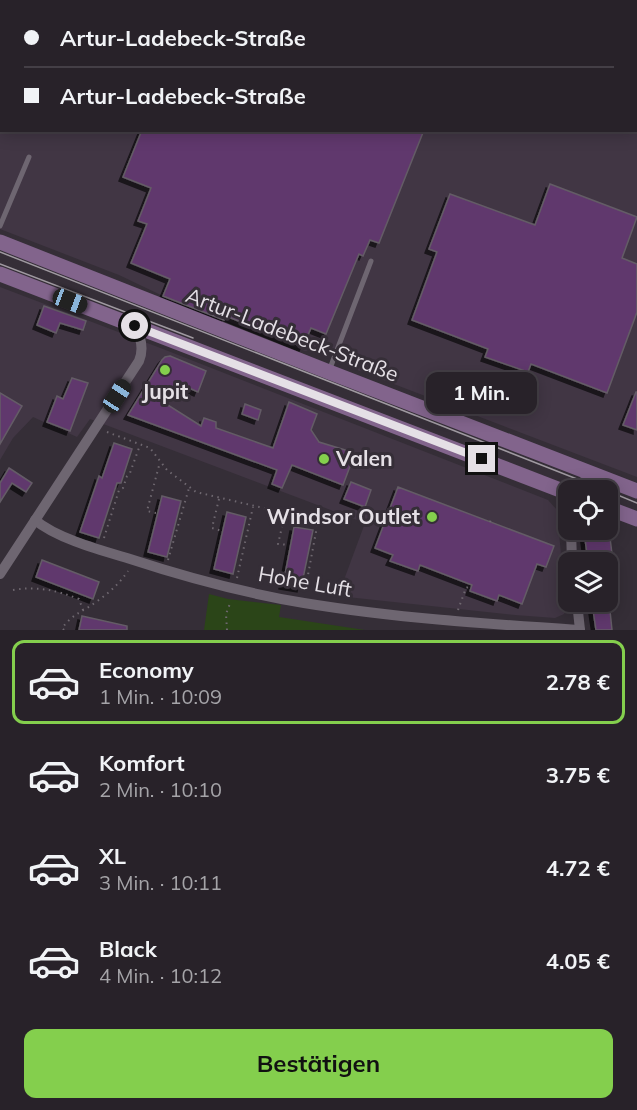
<!DOCTYPE html>
<html lang="de">
<head>
<meta charset="utf-8">
<style>
  body { margin:0; font-family:Mulish,sans-serif; background:#342f35; color:#f1f3f6; height:100vh; display:flex; flex-direction:column; font-size:22px; white-space:nowrap }
  * { box-sizing:border-box; margin:0 }
  p { font-size:20px; color:#a5a4a8 }
  .icon { flex:none; width:33px; height:33px; fill:none; stroke:currentColor; stroke-width:2; stroke-linecap:round; stroke-linejoin:round }
  .map { position:relative; height:630px; overflow:hidden }
  .sheet { display:flex; flex-direction:column; background:#282229; flex:1 }
  .sheet>* { flex:none }
  .banner { position:absolute; left:0px; top:0px; width:638px; height:132px; box-shadow:0 3px 15px #0003,0 0 0 2px #443f46; display:grid; align-content:center; height:132px; padding:0 24px; background:#282229 }
  .tools { position:absolute; left:558px; top:480px; display:grid; gap:12px }
  .tools a { display:grid; place-items:center; width:60px; height:60px; border-radius:12px; background:#282229; box-shadow:0 3px 15px #0003,0 0 0 2px #443f46; font-size:30px }
  .end { position:absolute; width:27px; height:27px; margin:-14px; border:8px solid #e5e0e6; background:#111; box-shadow:0 0 0 3px #111 }
  .from { border-radius:50% }
  .bubble { position:absolute; height:42px; border-radius:12px; background:#282229; box-shadow:0 3px 15px #0003,0 0 0 2px #443f46; font-size:20px; font-weight:700; line-height:42px; text-align:center }
  .car { position:absolute; width:18px; height:36px; margin:-18px -9px; border-radius:8px; box-shadow:0 0 4px 2px #0007; background:linear-gradient(#222 24%,#8ab4d8 0 40%,#222 0 76%,#8ab4d8 0 86%,#222 0) }
  .banner b { display:flex; align-items:center; gap:21px; height:57px; font-size:22px }
  .banner b+b { border-top:2px solid #443f46 }
  .banner i { width:15px; height:15px; background:#f1f3f6 }
  ul { padding:10px 0 0; list-style:none }
  li { display:flex; align-items:center; gap:18px; height:84px; margin:0 12px 9px; padding:0 12px; border:3px solid transparent; border-radius:12px }
  li div { flex:1 }
  li b { display:block; font-size:22px }
  li em { font-style:normal; font-weight:700 }
  li.active { border-color:#84cf4d }
  li>.icon { width:54px; height:54px; stroke-width:1.5 }
  .action { display:flex; gap:12px; margin-top:auto; padding:12px 24px }
  .action a { flex:1; height:69px; border-radius:12px; background:#84cf4d; color:#111; font-size:24px; font-weight:700; line-height:69px; text-align:center }
  .map>svg:first-child { display:block }
  .built { fill:#413644; fill-rule:evenodd }
  .green { fill:#2b4518 }
  .building { fill:#61386d; stroke:#645c66; stroke-width:1.5; filter:url(#shadow) }
  .lines { fill:none; stroke-linecap:round; stroke-linejoin:round }
  .path { stroke:#6f6870; stroke-width:2; stroke-dasharray:1.5 4.5; stroke-linecap:butt }
  .lane { stroke:#6e6671; stroke-width:5 }
  .street { stroke:#6e6671; stroke-width:10 }
  .secondary { stroke:#82648c; stroke-width:15 }
  .tram { stroke:#9f99a0; stroke-width:1.5 }
  .rail { stroke:#9f99a0; stroke-width:4; stroke-dasharray:3 6; stroke-linecap:butt }
  .route { stroke:#e5e0e6; stroke-width:8 }
  .poi-dot { fill:#84cf4d; stroke:#352e37; stroke-width:2 }
  .labels { text-anchor:middle; stroke-width:6; stroke-linejoin:round; paint-order:stroke }
  .street-label { font-size:21px; fill:#e5e0e6; stroke:#352e37 }
  .poi-label { font-size:21px; font-weight:bold; fill:#e5e0e6; stroke:#352e37 }
</style>
</head>
<body>
<div class="map">
<svg width="637" height="630" viewBox="0 0 637 630">
  <defs>
    <filter id="shadow"><feDropShadow dx="-4" dy="4" stdDeviation="0" flood-color="#0009"/></filter>
  </defs>
  <rect width="100%" height="100%" fill="#352e37"/>
  <g class="built">
    <path d="M0,0H637V477L352,368L348,355L323,345L318,349L305,351L224,320L163,296L119,275L0,229ZM2,2H636V130H2Z"/>
    <polygon points="0,287 163,349 548,500 557,510 566,610 564,614 555,618 515,615 338,596 365,523 90,419 77,437 33,417 13,438 0,460"/>
  </g>
  <polygon class="green" points="209,594 228,599 281,605 279,617 365,630 204,630"/>
  <g class="building">
    <polygon points="142,130 424,130 379,243 370,240 363,256 359,254 326,334 311,328 303,347 226,316 224,320 163,296 170,279 131,263 147,224 138,221 151,188 123,177"/>
    <polygon points="550,184 637,217 622,258 637,264 637,312 607,393 531,364 528,372 485,357 488,349 412,320 437,252 429,249 450,194 535,225"/>
    <polygon points="44,306 86,321 83,330 60,323 56,333 37,325"/>
    <polygon points="170,356 206,371 198,392 189,388 187,392 184,391 179,393 155,397 201,426 204,418 216,422 216,428 273,448 289,402 317,414 311,430 319,442 355,453 343,485 292,465 282,488 272,484 277,470 128,415 162,360 165,357"/>
    <polygon points="72,378 88,383 70,431 47,422 57,396 63,399"/>
    <polygon points="636,392 637,392 637,430 623,425"/>
    <polygon points="0,393 22,406 0,444"/>
    <polygon points="245,404 261,410 258,420 242,414"/>
    <polygon points="114,443 132,449 121,483 117,483 99,538 80,532 99,476 102,478"/>
    <polygon points="9,468 32,483 26,492 12,483 0,502 0,483"/>
    <polygon points="351,482 371,490 365,507 344,499"/>
    <polygon points="398,487 554,546 546,567 537,564 522,604 499,595 497,601 470,591 472,585 420,565 418,571 390,561 393,555 375,548"/>
    <polygon points="162,496 181,501 167,557 148,552"/>
    <polygon points="227,512 246,517 233,574 214,569"/>
    <polygon points="294,527 313,530 301,588 283,585"/>
    <polygon points="597,530 609,530 613,562 588,562 584,531"/>
    <polygon points="42,560 99,582 93,599 36,577"/>
    <polygon points="609,601 612,630 596,630 592,603"/>
    <polygon points="82,616 127,626 127,630 79,630"/>
  </g>
  <g class="lines">
    <g class="path">
      <polyline points="107,432 150,448 167,470 196,492 318,521 305,591"/>
      <polyline points="219,499 212,528 222,531"/>
      <polyline points="156,513 147,511 160,462"/>
      <polyline points="285,514 278,544 289,545"/>
      <polyline points="490,522 492,517"/>
      <polyline points="104,538 119,490 123,488 127,476 130,473 140,445"/>
      <polyline points="168,560 189,488"/>
      <polyline points="237,578 253,507"/>
      <path d="M13,590C36,586 56,590 79,599L83,610"/>
      <polyline points="458,610 466,588 472,585"/>
      <path d="M64,630L62,628C75,612 81,613 96,602C109,593 119,584 128,571"/>
      <polyline points="227,630 226,614 231,601"/>
    </g>
    <g class="lane">
      <polyline points="0,226 29,157"/>
      <polyline points="329,371 371,261"/>
    </g>
    <g class="street">
      <polyline points="581,490 588,472"/>
      <path d="M35,520C56,538 100,550 127,558C185,577 244,593 304,603C395,618 488,624 580,630"/>
      <polyline points="571,530 572,562"/>
      <path d="M0,574L139,361C144,349 141,337 135,326"/>
      <polyline points="577,602 580,630"/>
    </g>
    <g class="secondary">
      <polyline points="0,242 329,372 637,491"/>
      <polyline points="0,274 568,493"/>
      <polyline points="608,508 637,519"/>
    </g>
    <g class="tram">
      <polyline points="0,252 605,490"/>
      <polyline points="0,264 193,338"/>
      <polyline points="608,491 637,503"/>
    </g>
    <g class="rail">
      <polyline points="85,0 88,2"/>
      <polyline points="133,0 135,2"/>
      <polyline points="548,0 554,2"/>
      <polyline points="582,0 587,2"/>
      <polyline points="612,0 617,2"/>
      <polyline points="636,7 637,8"/>
      <polyline points="636,17 637,17"/>
    </g>
  </g>
  <g class="lines">
    <polyline class="route" points="135,326 482,459"/>
  </g>
  <g class="poi-dot">
    <circle cx="165" cy="370" r="6"/>
    <circle cx="324" cy="459" r="6"/>
    <circle cx="432" cy="517" r="6"/>
  </g>
  <g class="labels">
    <g class="street-label">
      <text transform="translate(292 335) rotate(21)" y="7">Artur-Ladebeck-Straße</text>
      <text transform="translate(305 582) rotate(10)" y="7">Hohe Luft</text>
    </g>
    <g class="poi-label">
      <text x="165" y="399">Jupit</text>
      <text x="336" y="466" text-anchor="start">Valen</text>
      <text x="420" y="524" text-anchor="end">Windsor Outlet</text>
    </g>
  </g>
</svg>
<div class="tools">
<a><svg class="icon" aria-label="locate" viewBox="0 0 24 24"><circle cx="12" cy="12" r="6"/><path d="M12 2v4M12 18v4M2 12h4M18 12h4"/></svg></a>
<a><svg class="icon" aria-label="layers" viewBox="0 0 24 24"><path d="M12 4l9 5-9 5-9-5zM3 14l9 5 9-5"/></svg></a>
</div>
<i class="end from" style="left:135px;top:326px"></i>
<i class="end" style="left:482px;top:459px"></i>
<div class="bubble" style="left:426px;top:372px;width:111px">1 Min.</div>
<i class="car" style="left:70px;top:301px;rotate:111deg"></i>
<i class="car" style="left:117px;top:396px;rotate:33deg"></i>
<div class="banner">
<b><i class="from"></i>Artur-Ladebeck-Straße</b>
<b><i></i>Artur-Ladebeck-Straße</b>
</div>
</div>
<section class="sheet">
<ul>
<li class="active"><svg class="icon" aria-label="car" viewBox="0 0 24 24"><path d="M5 17H2v-5l4-1 3-4h7l3 4 3 1v5h-3M9 17h6M6 11h13"/><circle cx="7" cy="17" r="2"/><circle cx="17" cy="17" r="2"/></svg><div><b>Economy</b><p>1 Min. · 10:09</p></div><em>2.78 €</em></li>
<li><svg class="icon" aria-label="car" viewBox="0 0 24 24"><path d="M5 17H2v-5l4-1 3-4h7l3 4 3 1v5h-3M9 17h6M6 11h13"/><circle cx="7" cy="17" r="2"/><circle cx="17" cy="17" r="2"/></svg><div><b>Komfort</b><p>2 Min. · 10:10</p></div><em>3.75 €</em></li>
<li><svg class="icon" aria-label="car" viewBox="0 0 24 24"><path d="M5 17H2v-5l4-1 3-4h7l3 4 3 1v5h-3M9 17h6M6 11h13"/><circle cx="7" cy="17" r="2"/><circle cx="17" cy="17" r="2"/></svg><div><b>XL</b><p>3 Min. · 10:11</p></div><em>4.72 €</em></li>
<li><svg class="icon" aria-label="car" viewBox="0 0 24 24"><path d="M5 17H2v-5l4-1 3-4h7l3 4 3 1v5h-3M9 17h6M6 11h13"/><circle cx="7" cy="17" r="2"/><circle cx="17" cy="17" r="2"/></svg><div><b>Black</b><p>4 Min. · 10:12</p></div><em>4.05 €</em></li>
</ul>
<div class="action"><a>Bestätigen</a></div>
</section>
</body>
</html>
